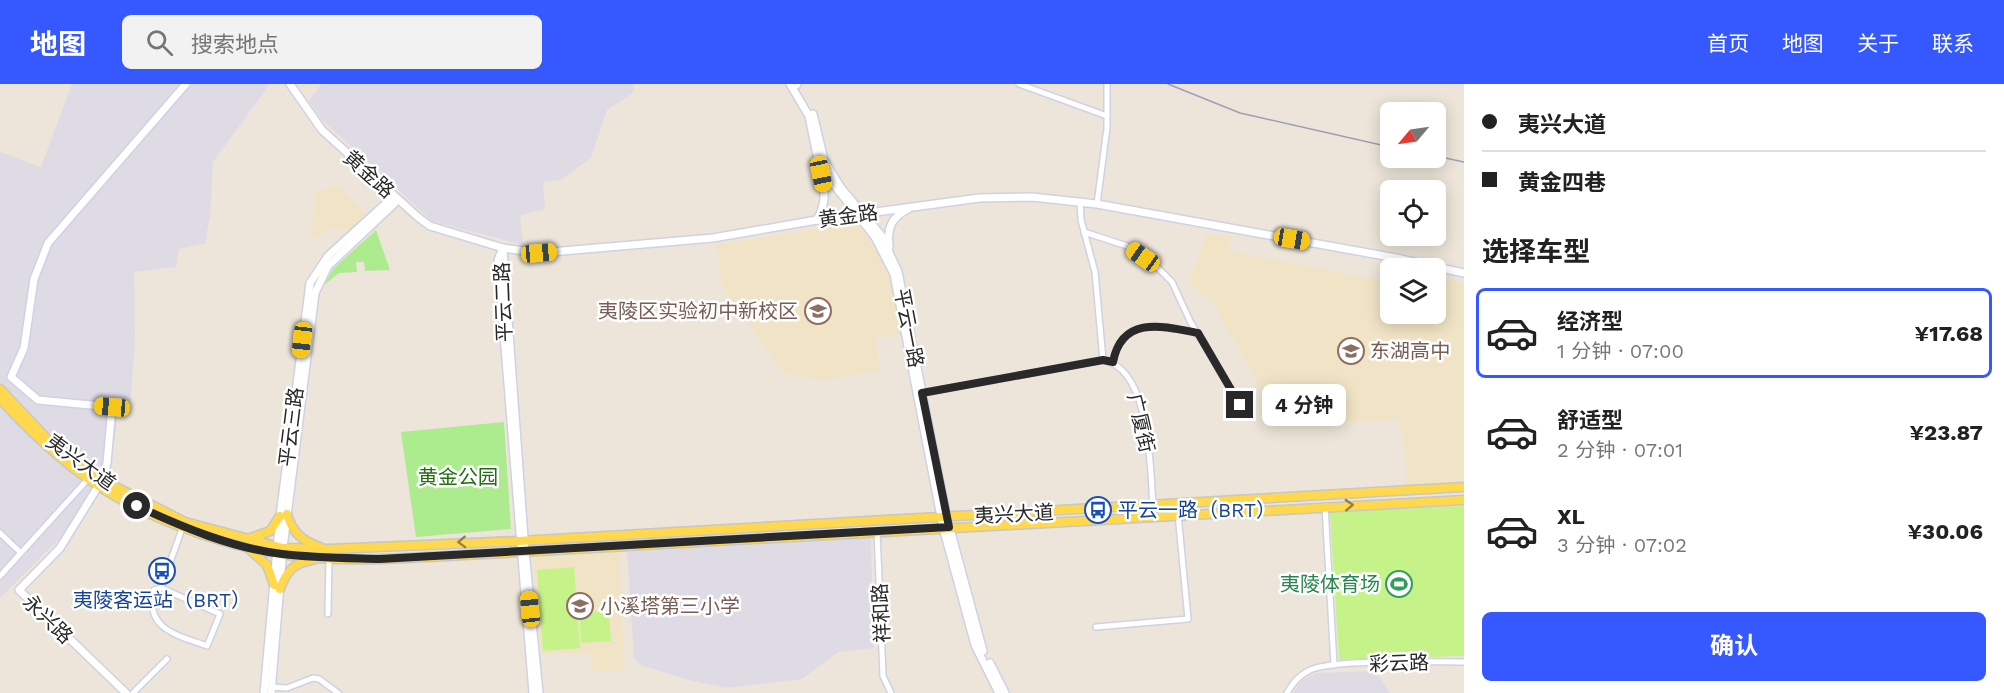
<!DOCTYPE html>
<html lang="zh">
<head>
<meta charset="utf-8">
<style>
  body { margin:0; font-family:"Work Sans","Noto Sans SC",sans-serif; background:#f2f2f2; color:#222; height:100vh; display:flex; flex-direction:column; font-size:22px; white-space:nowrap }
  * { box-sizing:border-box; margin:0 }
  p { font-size:20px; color:#767676 }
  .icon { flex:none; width:33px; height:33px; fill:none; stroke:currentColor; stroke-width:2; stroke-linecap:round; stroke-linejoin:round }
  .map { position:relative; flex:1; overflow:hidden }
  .panel { display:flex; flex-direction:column; background:#fff; width:540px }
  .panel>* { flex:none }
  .banner { display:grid; align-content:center; height:132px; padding:0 18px; background:#fff }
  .needle { width:39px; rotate:241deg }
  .tools { position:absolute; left:1380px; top:18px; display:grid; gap:12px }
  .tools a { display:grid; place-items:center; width:66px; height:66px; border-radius:9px; background:#fff; box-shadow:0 3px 15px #0003; font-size:30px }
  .end { position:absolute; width:27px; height:27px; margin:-14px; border:8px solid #292929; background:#fff; box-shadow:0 0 0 3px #fff }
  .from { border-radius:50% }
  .bubble { position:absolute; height:42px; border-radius:9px; background:#fff; box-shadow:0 3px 15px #0003; font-size:20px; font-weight:700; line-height:42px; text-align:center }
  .car { position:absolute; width:18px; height:36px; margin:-18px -9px; border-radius:8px; box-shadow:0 0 4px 2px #0007; background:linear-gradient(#f5c518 24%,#345 0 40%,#f5c518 0 76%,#345 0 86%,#f5c518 0) }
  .banner b { display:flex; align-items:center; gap:21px; height:57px; font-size:22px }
  .banner b+b { border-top:2px solid #e0e0e0 }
  .banner i { width:15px; height:15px; background:#222 }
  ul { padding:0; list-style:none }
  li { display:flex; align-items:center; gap:18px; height:90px; margin:0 12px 9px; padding:0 6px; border:3px solid transparent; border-radius:9px }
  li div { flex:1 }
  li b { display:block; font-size:22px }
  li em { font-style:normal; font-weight:700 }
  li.selected { border-color:#3558ff }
  li>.icon { width:54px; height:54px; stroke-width:1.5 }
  h2 { padding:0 18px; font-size:27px; line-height:72px }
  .action { display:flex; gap:12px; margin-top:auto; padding:12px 18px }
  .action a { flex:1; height:69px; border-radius:9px; background:#3558ff; color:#fff; font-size:24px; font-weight:700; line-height:69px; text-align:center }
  header { display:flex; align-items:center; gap:36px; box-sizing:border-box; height:84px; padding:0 30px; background:#3558ff; color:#fff }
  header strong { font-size:28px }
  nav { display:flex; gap:33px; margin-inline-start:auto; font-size:21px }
  .search { width:420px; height:54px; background:#f2f2f2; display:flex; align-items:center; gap:15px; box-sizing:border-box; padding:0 21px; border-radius:9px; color:#767676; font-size:22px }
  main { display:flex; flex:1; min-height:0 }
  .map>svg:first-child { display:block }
  .industrial { fill:#dedbe5 }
  .education { fill:#f1e4c6 }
  .green { fill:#adeb8f }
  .pitch { fill:#c5f389 }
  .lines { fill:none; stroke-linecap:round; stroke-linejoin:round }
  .street-casing { stroke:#ced2e4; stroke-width:8 }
  .secondary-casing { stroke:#ced2e4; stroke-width:10 }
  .primary-casing { stroke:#c7c7c7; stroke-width:11 }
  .street { stroke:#fff; stroke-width:5 }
  .secondary { stroke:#fff; stroke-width:7 }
  .primary { stroke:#ffd84d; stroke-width:8 }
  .rail { stroke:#9c9fb6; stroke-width:1.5 }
  .oneway { stroke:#94803b }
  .route { stroke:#292929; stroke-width:8 }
  .labels { text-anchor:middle; stroke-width:5; stroke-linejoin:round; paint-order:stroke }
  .street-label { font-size:20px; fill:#292929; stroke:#fff }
  .education-label { font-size:20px; fill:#785e54; stroke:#fff; text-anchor:start }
  .park-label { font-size:20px; fill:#236e12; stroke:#fff }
  .transit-label { font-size:20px; fill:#164399; stroke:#fff; text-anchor:start }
  .leisure-label { font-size:20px; fill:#27864d; stroke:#fff; text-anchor:end }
</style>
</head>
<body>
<header>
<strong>地图</strong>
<div class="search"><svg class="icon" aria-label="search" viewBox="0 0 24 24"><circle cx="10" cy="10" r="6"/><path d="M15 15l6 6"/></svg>搜索地点</div>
<nav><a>首页</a><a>地图</a><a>关于</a><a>联系</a></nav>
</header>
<main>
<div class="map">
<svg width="1464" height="609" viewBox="0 0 1464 609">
  <rect width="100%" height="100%" fill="#ede5d9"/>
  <g class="industrial">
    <polygon points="72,0 270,0 213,78 210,132 205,159 179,165 176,183 134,188 135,255 130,324 119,323 109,395 82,377 39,342 0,300 0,68 41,83"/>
    <polygon points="321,0 634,0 633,9 607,26 591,74 560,96 543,98 545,125 520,131 523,161 432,137 322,36 309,17"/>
    <polygon points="0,324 42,365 93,403 64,450 0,514"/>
    <polygon points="871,454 874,564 838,568 802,595 726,604 689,596 640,581 634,574 627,468"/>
    <polygon points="1375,587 1390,609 1293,609 1302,596 1317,589"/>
  </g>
  <g class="education">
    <polygon points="336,101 366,130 348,145 330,144 311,157 314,110"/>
    <polygon points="857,138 880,169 889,190 901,250 875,254 881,287 824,296 783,289 723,204 716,161"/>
    <polygon points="1207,150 1230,153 1229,167 1390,198 1390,230 1436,230 1436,193 1464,199 1464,399 1406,402 1406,371 1399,336 1282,342 1212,218 1189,198"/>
    <polygon points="619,468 625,586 593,588 591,569 541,570 533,474"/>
  </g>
  <g class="green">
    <polygon points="376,146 390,186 365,187 364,178 356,178 357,188 339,189 324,201 333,185"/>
    <polygon points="504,338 511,445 416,453 401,348"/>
  </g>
  <g class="pitch">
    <polygon points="1464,422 1464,572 1339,576 1330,428"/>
    <polygon points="574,483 580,564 543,567 537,486"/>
    <polygon points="609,527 611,557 581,559 579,529"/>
  </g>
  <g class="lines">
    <defs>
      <g id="street">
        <polyline points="1019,0 1107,32"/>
        <polyline points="797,2 798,0"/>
        <polyline points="1080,117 1081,136 1095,188 1103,276"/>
        <polyline points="1097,120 1107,44 1107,0"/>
        <polyline points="1084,148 1127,162 1159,185 1172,198 1190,237 1240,321"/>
        <path d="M1113,278C1122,231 1163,242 1198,249"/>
        <path d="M922,309L1103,276C1151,285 1150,384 1153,421"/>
        <polyline points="1325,422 1334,581"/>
        <polyline points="877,447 883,592 891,609"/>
        <polyline points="0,449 21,469"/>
        <polyline points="0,492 88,395"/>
        <path d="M161,504L220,530L207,562C177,551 144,545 154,506L161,504L183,442"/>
        <polyline points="328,530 329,474"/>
        <polyline points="1096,543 1188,535 1178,430"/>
        <polyline points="271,603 287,604 313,594 319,595 338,609"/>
        <polyline points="133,609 167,575"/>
        <path d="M1287,609C1293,599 1298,592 1310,586C1334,575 1432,578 1464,578"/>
      </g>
      <g id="secondary">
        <polyline points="290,0 322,46 419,134 430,142 503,164 539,169 713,154 817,136 979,114 1032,113 1097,120 1396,174 1464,189"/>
        <polyline points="790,0 809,32 817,71 825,89 875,153 894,190 943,443 975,561 999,609"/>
        <polyline points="813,30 824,76 841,104 881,151 898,188 947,434 983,567"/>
        <path d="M817,136C827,119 825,104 820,86"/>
        <path d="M889,163C887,145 891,133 908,125"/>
        <polyline points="503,164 498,176 533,609"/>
        <polyline points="503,167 525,467 539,609"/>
        <polyline points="990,579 1005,609"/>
        <polyline points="126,609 19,506 60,464 102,396 107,379 112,323 38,316 11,293 24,264 34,195 48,159 186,0"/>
        <polyline points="264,609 280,432 310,199 328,172 394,112"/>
        <polyline points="271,609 283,464 315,209 328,182 398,116"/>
      </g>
      <g id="primary">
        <polyline points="0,305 50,358 102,396 185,438 283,464 329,465 519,457 1464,403"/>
        <path d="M0,315C25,342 50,367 80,389C133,429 215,460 281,470C348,480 418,473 485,470L1464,416"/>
        <path d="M287,430C292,448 302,457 320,463"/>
        <polyline points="248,455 270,447 280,432"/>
        <polyline points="248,464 267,481 274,501"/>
        <path d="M280,505C286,488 294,478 313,476"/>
      </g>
    </defs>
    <use href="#street" class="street-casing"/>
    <use href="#secondary" class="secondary-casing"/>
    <use href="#primary" class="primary-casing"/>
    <use href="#street" class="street"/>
    <use href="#secondary" class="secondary"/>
    <use href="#primary" class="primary"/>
    <g class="rail">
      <polyline points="1168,0 1240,29 1390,63"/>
      <polyline points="1436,72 1464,78"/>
    </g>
  </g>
  <defs><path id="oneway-chevron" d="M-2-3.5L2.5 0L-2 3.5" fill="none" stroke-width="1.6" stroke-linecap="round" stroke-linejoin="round" transform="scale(1.5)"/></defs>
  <g class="oneway">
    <use href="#oneway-chevron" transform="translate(1349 421) rotate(-3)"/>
    <use href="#oneway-chevron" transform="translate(462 458) rotate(178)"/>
  </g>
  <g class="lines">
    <path class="route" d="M137,422C182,443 232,464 282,470C315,474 347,474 380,475L949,443L922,309L1103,276L1113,278C1122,231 1163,242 1198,249L1240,321"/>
  </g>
  <defs>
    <symbol id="school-ring" viewBox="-11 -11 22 22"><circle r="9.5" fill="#fff" stroke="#8d6e63" stroke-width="1.5"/><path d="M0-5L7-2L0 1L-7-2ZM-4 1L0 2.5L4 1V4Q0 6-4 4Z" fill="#8d6e63"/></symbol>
    <symbol id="bus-ring" viewBox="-11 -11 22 22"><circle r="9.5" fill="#fff" stroke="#1a4fb4" stroke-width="1.5"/><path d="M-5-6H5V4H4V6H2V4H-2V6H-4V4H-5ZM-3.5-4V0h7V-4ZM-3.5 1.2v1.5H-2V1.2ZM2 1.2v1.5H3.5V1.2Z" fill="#1a4fb4"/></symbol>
    <symbol id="stadium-ring" viewBox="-11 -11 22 22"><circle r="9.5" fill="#fff" stroke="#2e9e5b" stroke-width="1.5"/><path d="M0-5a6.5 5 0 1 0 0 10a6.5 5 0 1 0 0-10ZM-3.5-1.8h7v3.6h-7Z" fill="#2e9e5b"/></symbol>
  </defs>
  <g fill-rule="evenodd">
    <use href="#school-ring" x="803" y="212" width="30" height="30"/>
    <use href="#school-ring" x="1336" y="252" width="30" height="30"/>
    <use href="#bus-ring" x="1083" y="411" width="30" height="30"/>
    <use href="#bus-ring" x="147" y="472" width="30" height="30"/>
    <use href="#stadium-ring" x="1384" y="485" width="30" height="30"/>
    <use href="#school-ring" x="565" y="507" width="30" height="30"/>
  </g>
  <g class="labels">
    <g class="street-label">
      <text transform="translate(369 90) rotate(42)" y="7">黄金路</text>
      <text transform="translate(848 132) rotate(-8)" y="7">黄金路</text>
      <text transform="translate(503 218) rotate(-92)" y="7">平云二路</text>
      <text transform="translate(909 244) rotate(79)" y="7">平云一路</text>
      <text transform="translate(1141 339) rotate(77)" y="7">广厦街</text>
      <text transform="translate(291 343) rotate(-83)" y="7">平云三路</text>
      <text transform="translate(81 378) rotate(36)" y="7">夷兴大道</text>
      <text transform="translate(1014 430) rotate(-3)" y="7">夷兴大道</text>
      <text transform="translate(881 529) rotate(-93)" y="7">祥和路</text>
      <text transform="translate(48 535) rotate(44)" y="7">永兴路</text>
      <text transform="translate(1399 579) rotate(-2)" y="7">彩云路</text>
    </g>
    <g class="education-label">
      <text x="798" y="234" text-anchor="end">夷陵区实验初中新校区</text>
      <text x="1370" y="274">东湖高中</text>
      <text x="600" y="529">小溪塔第三小学</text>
    </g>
    <g class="park-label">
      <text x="458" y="400">黄金公园</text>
    </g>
    <g class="transit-label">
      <text x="1118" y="433">平云一路（BRT）</text>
      <text x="162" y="523" text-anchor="middle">夷陵客运站（BRT）</text>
    </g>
    <g class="leisure-label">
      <text x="1380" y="507">夷陵体育场</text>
    </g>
  </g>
</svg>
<div class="tools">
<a><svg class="needle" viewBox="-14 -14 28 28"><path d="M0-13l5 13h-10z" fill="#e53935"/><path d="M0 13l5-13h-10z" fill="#767676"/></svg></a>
<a><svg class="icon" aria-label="locate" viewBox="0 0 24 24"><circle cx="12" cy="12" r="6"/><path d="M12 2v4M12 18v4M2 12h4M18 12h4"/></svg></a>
<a><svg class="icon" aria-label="layers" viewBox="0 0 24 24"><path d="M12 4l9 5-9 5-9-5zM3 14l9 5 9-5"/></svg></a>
</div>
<i class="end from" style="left:137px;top:422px"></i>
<i class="end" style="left:1240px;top:321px"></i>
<div class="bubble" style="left:1262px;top:300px;width:84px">4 分钟</div>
<i class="car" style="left:821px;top:90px;rotate:168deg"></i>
<i class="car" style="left:1292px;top:155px;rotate:100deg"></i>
<i class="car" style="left:539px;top:169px;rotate:85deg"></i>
<i class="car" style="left:1143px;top:173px;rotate:305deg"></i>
<i class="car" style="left:302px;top:256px;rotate:187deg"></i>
<i class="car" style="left:112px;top:323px;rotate:275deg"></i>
<i class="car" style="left:530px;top:525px;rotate:354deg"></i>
</div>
<section class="panel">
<div class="banner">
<b><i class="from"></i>夷兴大道</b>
<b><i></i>黄金四巷</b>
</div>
<h2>选择车型</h2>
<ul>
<li class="selected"><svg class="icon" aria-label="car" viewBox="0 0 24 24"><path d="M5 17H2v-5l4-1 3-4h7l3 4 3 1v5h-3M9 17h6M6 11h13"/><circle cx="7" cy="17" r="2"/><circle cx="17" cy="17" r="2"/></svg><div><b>经济型</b><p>1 分钟 · 07:00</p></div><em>¥17.68</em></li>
<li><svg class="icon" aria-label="car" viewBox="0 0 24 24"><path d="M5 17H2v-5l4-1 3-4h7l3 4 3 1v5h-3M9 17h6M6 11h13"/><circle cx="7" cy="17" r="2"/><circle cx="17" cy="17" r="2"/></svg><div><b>舒适型</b><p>2 分钟 · 07:01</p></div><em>¥23.87</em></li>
<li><svg class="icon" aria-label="car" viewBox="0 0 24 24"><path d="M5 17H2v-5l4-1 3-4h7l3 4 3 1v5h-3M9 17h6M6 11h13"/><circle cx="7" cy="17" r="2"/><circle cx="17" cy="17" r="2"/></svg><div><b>XL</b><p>3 分钟 · 07:02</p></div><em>¥30.06</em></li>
</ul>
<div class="action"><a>确认</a></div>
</section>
</main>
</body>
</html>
